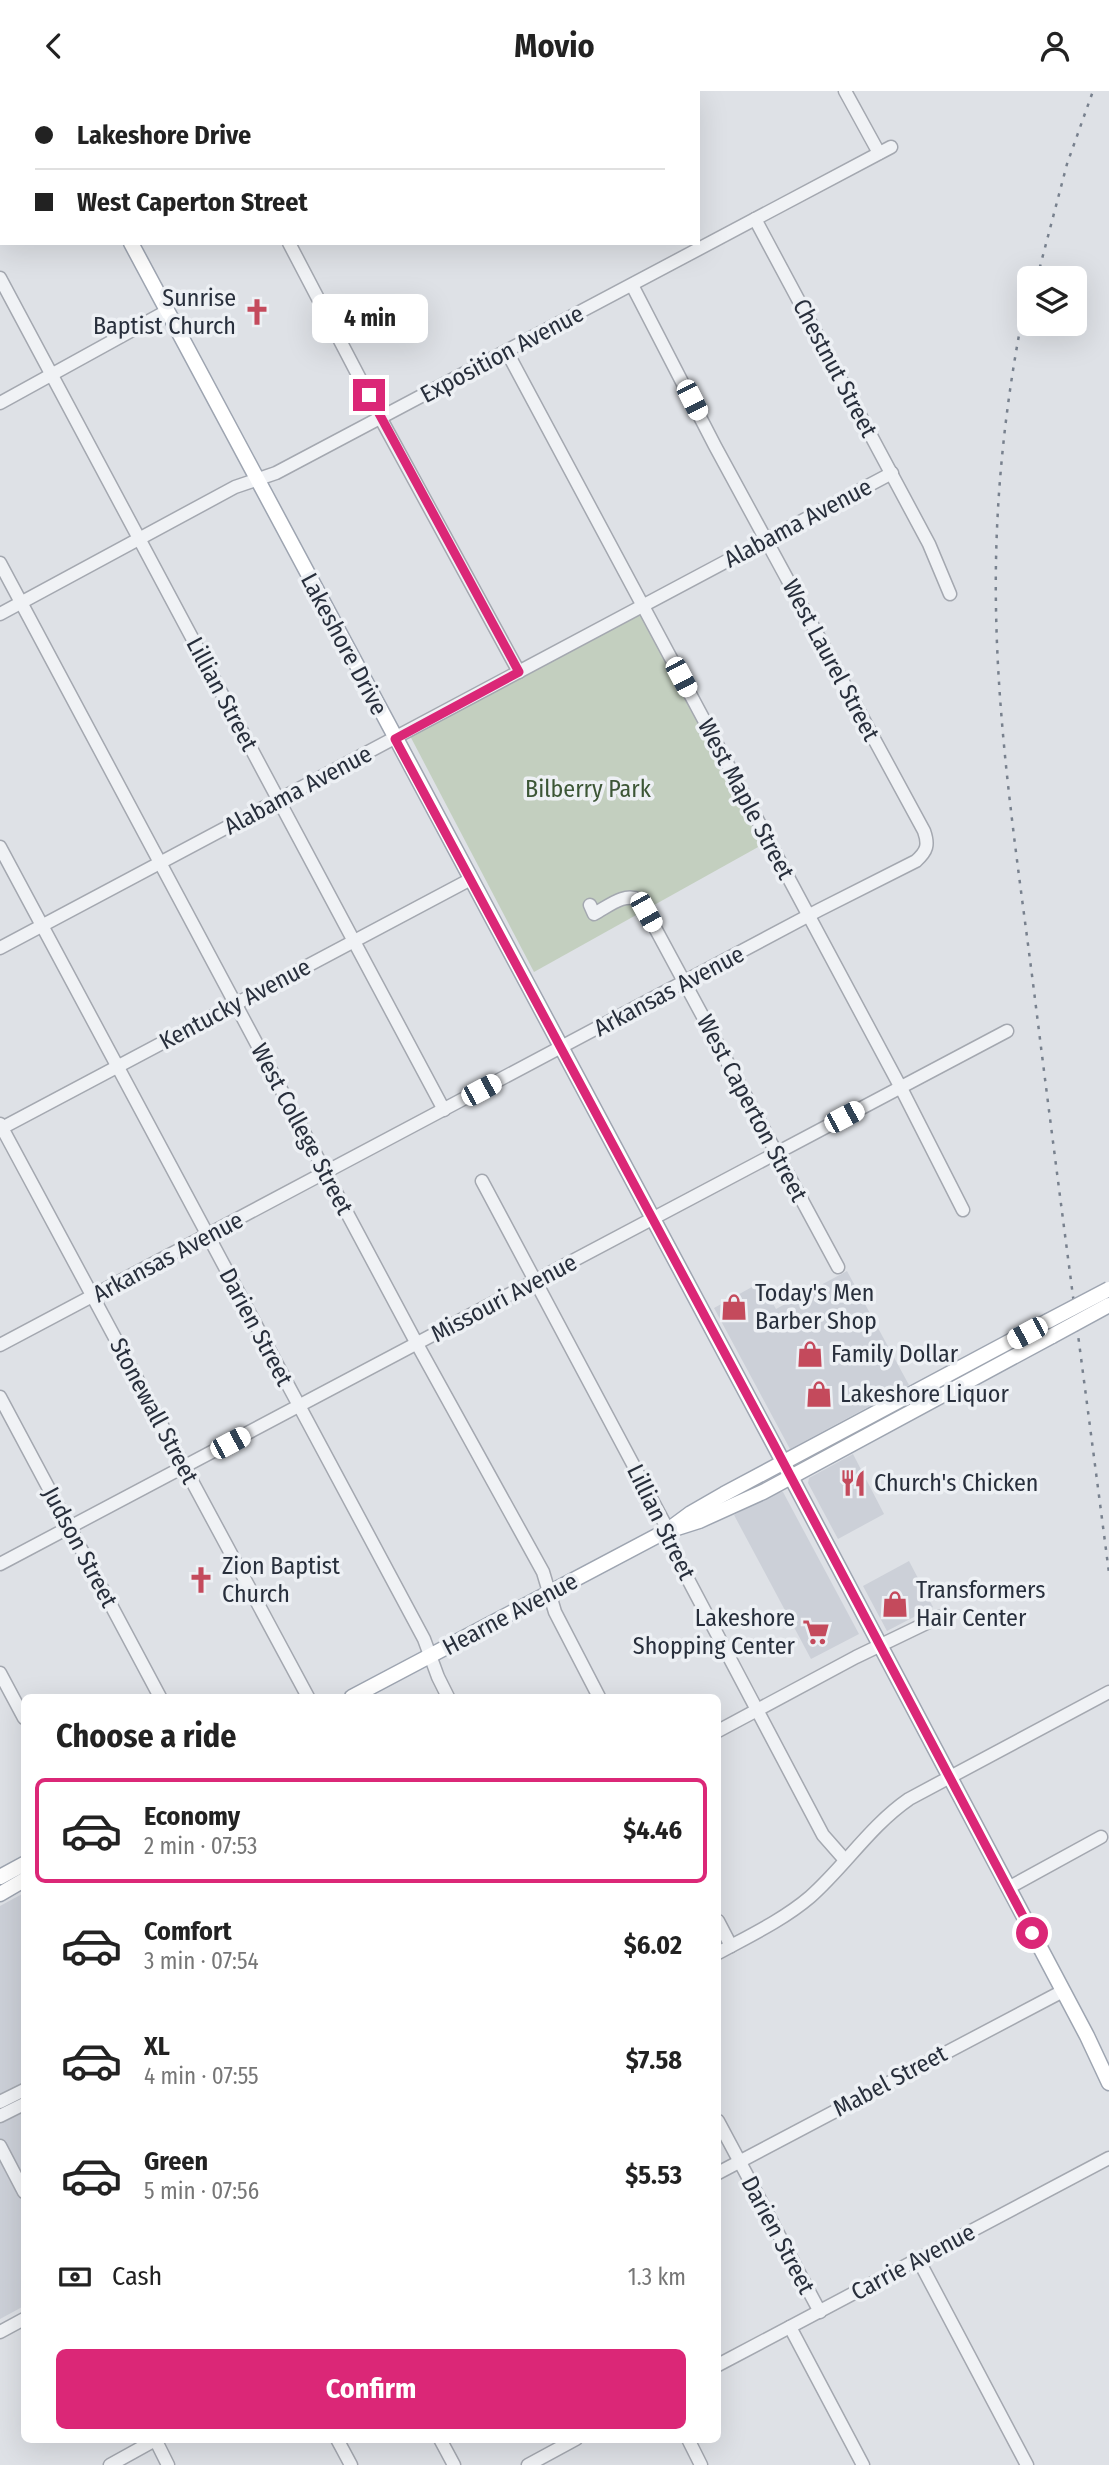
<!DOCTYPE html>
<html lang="en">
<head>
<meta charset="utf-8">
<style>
  body { margin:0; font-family:"Fira Sans Condensed",sans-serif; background:#f6f6f6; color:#222; height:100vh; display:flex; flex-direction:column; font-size:26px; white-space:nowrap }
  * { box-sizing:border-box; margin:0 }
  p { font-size:23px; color:#767676 }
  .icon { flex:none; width:38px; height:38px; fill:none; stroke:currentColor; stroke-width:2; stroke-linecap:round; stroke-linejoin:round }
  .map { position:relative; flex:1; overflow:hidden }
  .drawer { position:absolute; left:21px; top:1603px; width:700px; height:749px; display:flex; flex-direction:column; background:#fff; border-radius:10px; box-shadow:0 7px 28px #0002 }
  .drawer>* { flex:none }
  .top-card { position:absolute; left:0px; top:0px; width:700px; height:154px; box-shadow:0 7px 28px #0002; display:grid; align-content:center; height:154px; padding:0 35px; background:#fff }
  .buttons { position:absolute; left:1017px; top:175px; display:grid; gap:14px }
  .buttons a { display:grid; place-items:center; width:70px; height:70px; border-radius:10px; background:#fff; box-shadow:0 7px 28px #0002; font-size:35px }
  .end { position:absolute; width:32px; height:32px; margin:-16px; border:9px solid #db2777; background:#fff; box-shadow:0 0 0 4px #fff }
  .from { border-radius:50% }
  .bubble { position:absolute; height:49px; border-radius:10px; background:#fff; box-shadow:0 7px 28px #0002; font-size:23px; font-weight:700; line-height:49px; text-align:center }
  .car { position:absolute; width:21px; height:42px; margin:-21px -10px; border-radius:9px; box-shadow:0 0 5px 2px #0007; background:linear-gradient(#fff 24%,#345 0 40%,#fff 0 76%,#345 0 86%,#fff 0) }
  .top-card b { display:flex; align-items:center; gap:24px; height:66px; font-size:26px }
  .top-card b+b { border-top:2px solid #e0e0e0 }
  .top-card i { width:18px; height:18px; background:#222 }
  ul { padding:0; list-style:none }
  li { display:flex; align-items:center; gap:21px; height:105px; margin:0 14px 10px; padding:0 21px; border:4px solid transparent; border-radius:10px }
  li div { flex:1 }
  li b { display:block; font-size:26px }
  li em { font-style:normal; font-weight:700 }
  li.current { border-color:#db2777 }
  li>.icon { width:63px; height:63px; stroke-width:1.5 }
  h2 { padding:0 35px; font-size:32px; line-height:84px }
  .pay { display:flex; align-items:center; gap:18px; height:77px; padding:0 35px; font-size:26px }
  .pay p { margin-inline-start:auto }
  .button { display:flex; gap:14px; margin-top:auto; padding:14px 35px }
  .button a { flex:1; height:80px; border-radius:10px; background:#db2777; color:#fff; font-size:28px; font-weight:700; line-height:80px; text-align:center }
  header { display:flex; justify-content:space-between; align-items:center; height:91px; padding:0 35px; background:#fff; font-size:32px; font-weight:700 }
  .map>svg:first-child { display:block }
  .built { fill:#ccd0d8 }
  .green { fill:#c3cfbf }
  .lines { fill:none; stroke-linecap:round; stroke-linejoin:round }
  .minor-casing { stroke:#a4a8b0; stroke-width:15 }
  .major-casing { stroke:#9ea5b1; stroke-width:17 }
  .minor { stroke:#f0f2f5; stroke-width:12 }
  .major { stroke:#fff; stroke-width:14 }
  .rail { stroke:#78818e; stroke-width:2.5; stroke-dasharray:3.5 7; stroke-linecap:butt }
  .major-bridge-casing { stroke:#9ea5b1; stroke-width:17; stroke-linecap:butt }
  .major-bridge { stroke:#fff; stroke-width:14 }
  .route { stroke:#db2777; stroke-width:9 }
  .labels { text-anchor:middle; stroke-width:7; stroke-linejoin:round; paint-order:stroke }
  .poi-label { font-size:24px; fill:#282f3c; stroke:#edf0f4; text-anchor:start }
  .street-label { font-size:24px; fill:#282f3c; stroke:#edf0f4 }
  .park-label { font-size:24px; fill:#3c5636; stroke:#edf0f4 }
</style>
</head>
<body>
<header><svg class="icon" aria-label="back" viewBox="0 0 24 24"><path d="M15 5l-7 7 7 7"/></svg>Movio<svg class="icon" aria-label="person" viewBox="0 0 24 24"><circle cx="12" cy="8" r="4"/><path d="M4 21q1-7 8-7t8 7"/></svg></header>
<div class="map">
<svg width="1109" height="2374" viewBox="0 0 1109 2374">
  <rect width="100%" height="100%" fill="#dee1e6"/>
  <g class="built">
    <polygon points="64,0 390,0 387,2"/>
    <polygon points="847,1180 909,1294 790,1358 714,1217 761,1191 776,1218"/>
    <polygon points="853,1363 884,1423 838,1448 808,1392 809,1387"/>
    <polygon points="779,1399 783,1401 859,1543 811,1568 734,1424"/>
    <polygon points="909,1470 933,1516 887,1540 863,1495"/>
    <polygon points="24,1802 24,2215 0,2228 0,1815"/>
  </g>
  <polygon class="green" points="643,515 769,750 534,881 408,641"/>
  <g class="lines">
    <defs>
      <g id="minor">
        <polyline points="845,0 879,62"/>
        <polyline points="413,2 416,0"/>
        <polyline points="0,118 2,117"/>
        <polyline points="755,128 929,453 950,503"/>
        <polyline points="289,152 381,328 519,581"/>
        <polyline points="0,187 444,1019"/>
        <polyline points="507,261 901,997 963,1119"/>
        <polyline points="0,312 167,220"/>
        <polyline points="0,472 417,1253 543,1481 555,1521 599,1606"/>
        <polyline points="0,523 235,396 276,382 891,56"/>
        <polyline points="0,756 424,1548 438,1586 448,1606"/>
        <path d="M590,814L594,823C609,815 624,801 640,809L838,1176"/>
        <polyline points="0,857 892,382"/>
        <polyline points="0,1033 308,1606"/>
        <polyline points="0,1038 471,788"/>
        <polyline points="482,1090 668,1439 671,1456 823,1744 845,1769"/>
        <path d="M0,1254L819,819L916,770C927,760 929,754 924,740L715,355L632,194"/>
        <polyline points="0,1306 160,1606"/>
        <polyline points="0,1473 1007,940"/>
        <polyline points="0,1582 24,1627"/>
        <polyline points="718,1640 856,1566 939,1526"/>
        <polyline points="1008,1797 1101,1746"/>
        <polyline points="718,1830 731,1855"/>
        <path d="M718,1862C749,1845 783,1829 810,1806C845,1775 870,1735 909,1708L1109,1601"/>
        <polyline points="0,2011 24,1999"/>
        <polyline points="0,2025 24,2013"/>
        <polyline points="718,2030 820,2221"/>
        <polyline points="0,2055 24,2101"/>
        <polyline points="718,2082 1063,1900"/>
        <polyline points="918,2168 1027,2374"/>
        <polyline points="790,2236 863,2374"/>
        <polyline points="0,2241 24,2228"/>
        <polyline points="718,2274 1109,2067"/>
        <polyline points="155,2348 168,2374"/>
        <polyline points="337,2348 351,2374"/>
        <polyline points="440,2348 454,2374"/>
        <polyline points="688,2348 701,2374"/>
        <polyline points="110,2374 157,2348"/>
        <polyline points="528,2374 576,2348"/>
      </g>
      <g id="major">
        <polyline points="49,0 50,2"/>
        <polyline points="131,152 773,1352 1087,1945 1109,1992"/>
        <polyline points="677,1437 699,1430 763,1401 1052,1245"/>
        <polyline points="352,1606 668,1439 691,1422 724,1403 1048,1230"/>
        <polyline points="0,1786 24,1773"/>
        <polyline points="0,1803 24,1789"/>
      </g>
    </defs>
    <use href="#minor" class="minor-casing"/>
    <use href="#major" class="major-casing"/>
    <use href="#minor" class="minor"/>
    <use href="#major" class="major"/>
    <g class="rail">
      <polyline points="1037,187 1067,73 1093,0"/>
      <path d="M1029,194C1006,300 994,409 996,517C998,646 1018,773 1034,900C1058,1094 1084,1288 1109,1482"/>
    </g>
    <defs>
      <g id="major-bridge">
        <polyline points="1048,1230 1109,1198"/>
        <polyline points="1052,1245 1109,1214"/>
      </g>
    </defs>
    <use href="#major-bridge" class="major-bridge-casing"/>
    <use href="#major-bridge" class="major-bridge"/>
  </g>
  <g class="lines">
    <polyline class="route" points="369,304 519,581 395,648 773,1352 1032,1842"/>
  </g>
  <defs>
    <symbol id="church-bare" viewBox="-9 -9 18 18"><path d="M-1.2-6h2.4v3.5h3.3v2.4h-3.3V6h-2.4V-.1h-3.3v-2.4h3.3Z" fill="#c44a5c" stroke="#edf0f4" stroke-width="2.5" paint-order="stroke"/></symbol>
    <symbol id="shop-bare" viewBox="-9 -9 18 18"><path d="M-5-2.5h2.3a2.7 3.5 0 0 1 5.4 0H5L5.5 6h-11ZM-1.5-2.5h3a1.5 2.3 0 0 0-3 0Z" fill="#c44a5c" stroke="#edf0f4" stroke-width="2.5" paint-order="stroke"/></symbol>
    <symbol id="restaurant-bare" viewBox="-9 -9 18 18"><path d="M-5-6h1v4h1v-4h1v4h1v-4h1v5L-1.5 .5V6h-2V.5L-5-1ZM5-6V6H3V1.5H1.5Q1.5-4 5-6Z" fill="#c44a5c" stroke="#edf0f4" stroke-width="2.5" paint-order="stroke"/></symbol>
    <symbol id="supermarket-bare" viewBox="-9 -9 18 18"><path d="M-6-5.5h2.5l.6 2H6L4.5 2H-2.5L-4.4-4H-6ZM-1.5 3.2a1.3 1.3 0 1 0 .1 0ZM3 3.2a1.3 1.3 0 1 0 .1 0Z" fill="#c44a5c" stroke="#edf0f4" stroke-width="2.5" paint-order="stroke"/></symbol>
  </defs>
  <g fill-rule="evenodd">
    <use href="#church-bare" x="238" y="202" width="38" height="38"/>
    <use href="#shop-bare" x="715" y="1197" width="38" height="38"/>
    <use href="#shop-bare" x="791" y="1244" width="38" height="38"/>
    <use href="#shop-bare" x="800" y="1284" width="38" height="38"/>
    <use href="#restaurant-bare" x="834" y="1373" width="38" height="38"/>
    <use href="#church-bare" x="182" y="1470" width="38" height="38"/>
    <use href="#shop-bare" x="876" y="1494" width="38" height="38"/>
    <use href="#supermarket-bare" x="797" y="1522" width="38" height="38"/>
  </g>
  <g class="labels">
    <g class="poi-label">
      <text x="236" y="215" text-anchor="end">Sunrise<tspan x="236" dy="28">Baptist Church</tspan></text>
      <text x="755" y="1210">Today's Men<tspan x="755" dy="28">Barber Shop</tspan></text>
      <text x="831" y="1271">Family Dollar</text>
      <text x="840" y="1311">Lakeshore Liquor</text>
      <text x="874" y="1400">Church's Chicken</text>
      <text x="222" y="1483">Zion Baptist<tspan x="222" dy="28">Church</tspan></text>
      <text x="916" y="1507">Transformers<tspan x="916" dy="28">Hair Center</tspan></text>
      <text x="795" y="1535" text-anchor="end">Lakeshore<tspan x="795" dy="28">Shopping Center</tspan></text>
    </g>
    <g class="street-label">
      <text transform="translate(502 263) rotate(-28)" y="8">Exposition Avenue</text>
      <text transform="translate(835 277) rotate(62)" y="8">Chestnut Street</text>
      <text transform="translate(798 432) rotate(-28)" y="8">Alabama Avenue</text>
      <text transform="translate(344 553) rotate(62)" y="8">Lakeshore Drive</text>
      <text transform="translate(831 569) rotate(62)" y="8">West Laurel Street</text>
      <text transform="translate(222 603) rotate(62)" y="8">Lillian Street</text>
      <text transform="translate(298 699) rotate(-28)" y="8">Alabama Avenue</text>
      <text transform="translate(746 708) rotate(62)" y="8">West Maple Street</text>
      <text transform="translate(669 900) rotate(-28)" y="8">Arkansas Avenue</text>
      <text transform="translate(235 913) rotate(-28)" y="8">Kentucky Avenue</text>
      <text transform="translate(752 1017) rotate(62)" y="8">West Caperton Street</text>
      <text transform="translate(302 1038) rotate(62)" y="8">West College Street</text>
      <text transform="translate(168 1166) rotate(-28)" y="8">Arkansas Avenue</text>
      <text transform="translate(504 1207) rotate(-28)" y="8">Missouri Avenue</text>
      <text transform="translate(256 1236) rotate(62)" y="8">Darien Street</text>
      <text transform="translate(154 1320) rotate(62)" y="8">Stonewall Street</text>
      <text transform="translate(661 1431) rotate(64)" y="8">Lillian Street</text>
      <text transform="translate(80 1456) rotate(62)" y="8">Judson Street</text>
      <text transform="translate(510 1523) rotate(-28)" y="8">Hearne Avenue</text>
      <text transform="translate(890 1990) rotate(-28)" y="8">Mabel Street</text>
      <text transform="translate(778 2144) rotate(62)" y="8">Darien Street</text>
      <text transform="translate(913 2171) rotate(-28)" y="8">Carrie Avenue</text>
    </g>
    <g class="park-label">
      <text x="588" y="706">Bilberry Park</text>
    </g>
  </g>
</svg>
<div class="buttons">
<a><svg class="icon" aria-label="layers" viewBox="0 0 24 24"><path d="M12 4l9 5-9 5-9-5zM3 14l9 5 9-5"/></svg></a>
</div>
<i class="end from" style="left:1032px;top:1842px"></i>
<i class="end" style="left:369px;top:304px"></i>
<div class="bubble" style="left:312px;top:203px;width:116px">4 min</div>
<i class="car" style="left:692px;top:309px;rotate:153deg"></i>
<i class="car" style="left:681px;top:586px;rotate:152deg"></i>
<i class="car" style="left:646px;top:821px;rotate:151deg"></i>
<i class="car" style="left:481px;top:999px;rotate:62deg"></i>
<i class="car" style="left:844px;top:1026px;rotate:62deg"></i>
<i class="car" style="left:1027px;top:1242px;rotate:242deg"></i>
<i class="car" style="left:230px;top:1352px;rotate:62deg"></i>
<div class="top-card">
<b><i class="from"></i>Lakeshore Drive</b>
<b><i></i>West Caperton Street</b>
</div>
<section class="drawer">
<h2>Choose a ride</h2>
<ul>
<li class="current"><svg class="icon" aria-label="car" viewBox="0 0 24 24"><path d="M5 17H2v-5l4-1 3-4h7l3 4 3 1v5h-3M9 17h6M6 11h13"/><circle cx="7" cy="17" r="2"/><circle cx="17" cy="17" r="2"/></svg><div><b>Economy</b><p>2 min · 07:53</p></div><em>$4.46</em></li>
<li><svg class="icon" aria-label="car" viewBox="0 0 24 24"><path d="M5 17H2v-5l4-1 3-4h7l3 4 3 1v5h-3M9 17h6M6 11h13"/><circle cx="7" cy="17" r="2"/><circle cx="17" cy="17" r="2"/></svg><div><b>Comfort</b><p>3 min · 07:54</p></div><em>$6.02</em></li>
<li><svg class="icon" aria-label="car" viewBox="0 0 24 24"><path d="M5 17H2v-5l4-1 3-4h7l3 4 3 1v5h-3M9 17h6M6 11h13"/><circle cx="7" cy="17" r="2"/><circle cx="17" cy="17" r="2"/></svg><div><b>XL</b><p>4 min · 07:55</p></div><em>$7.58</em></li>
<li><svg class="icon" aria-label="car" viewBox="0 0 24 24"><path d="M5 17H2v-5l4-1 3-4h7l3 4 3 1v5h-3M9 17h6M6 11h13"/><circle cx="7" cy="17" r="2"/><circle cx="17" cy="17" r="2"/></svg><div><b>Green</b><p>5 min · 07:56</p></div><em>$5.53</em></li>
</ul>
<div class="pay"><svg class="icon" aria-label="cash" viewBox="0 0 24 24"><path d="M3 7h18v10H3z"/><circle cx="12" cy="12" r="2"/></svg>Cash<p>1.3 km</p></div>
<div class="button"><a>Confirm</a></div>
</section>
</div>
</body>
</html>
